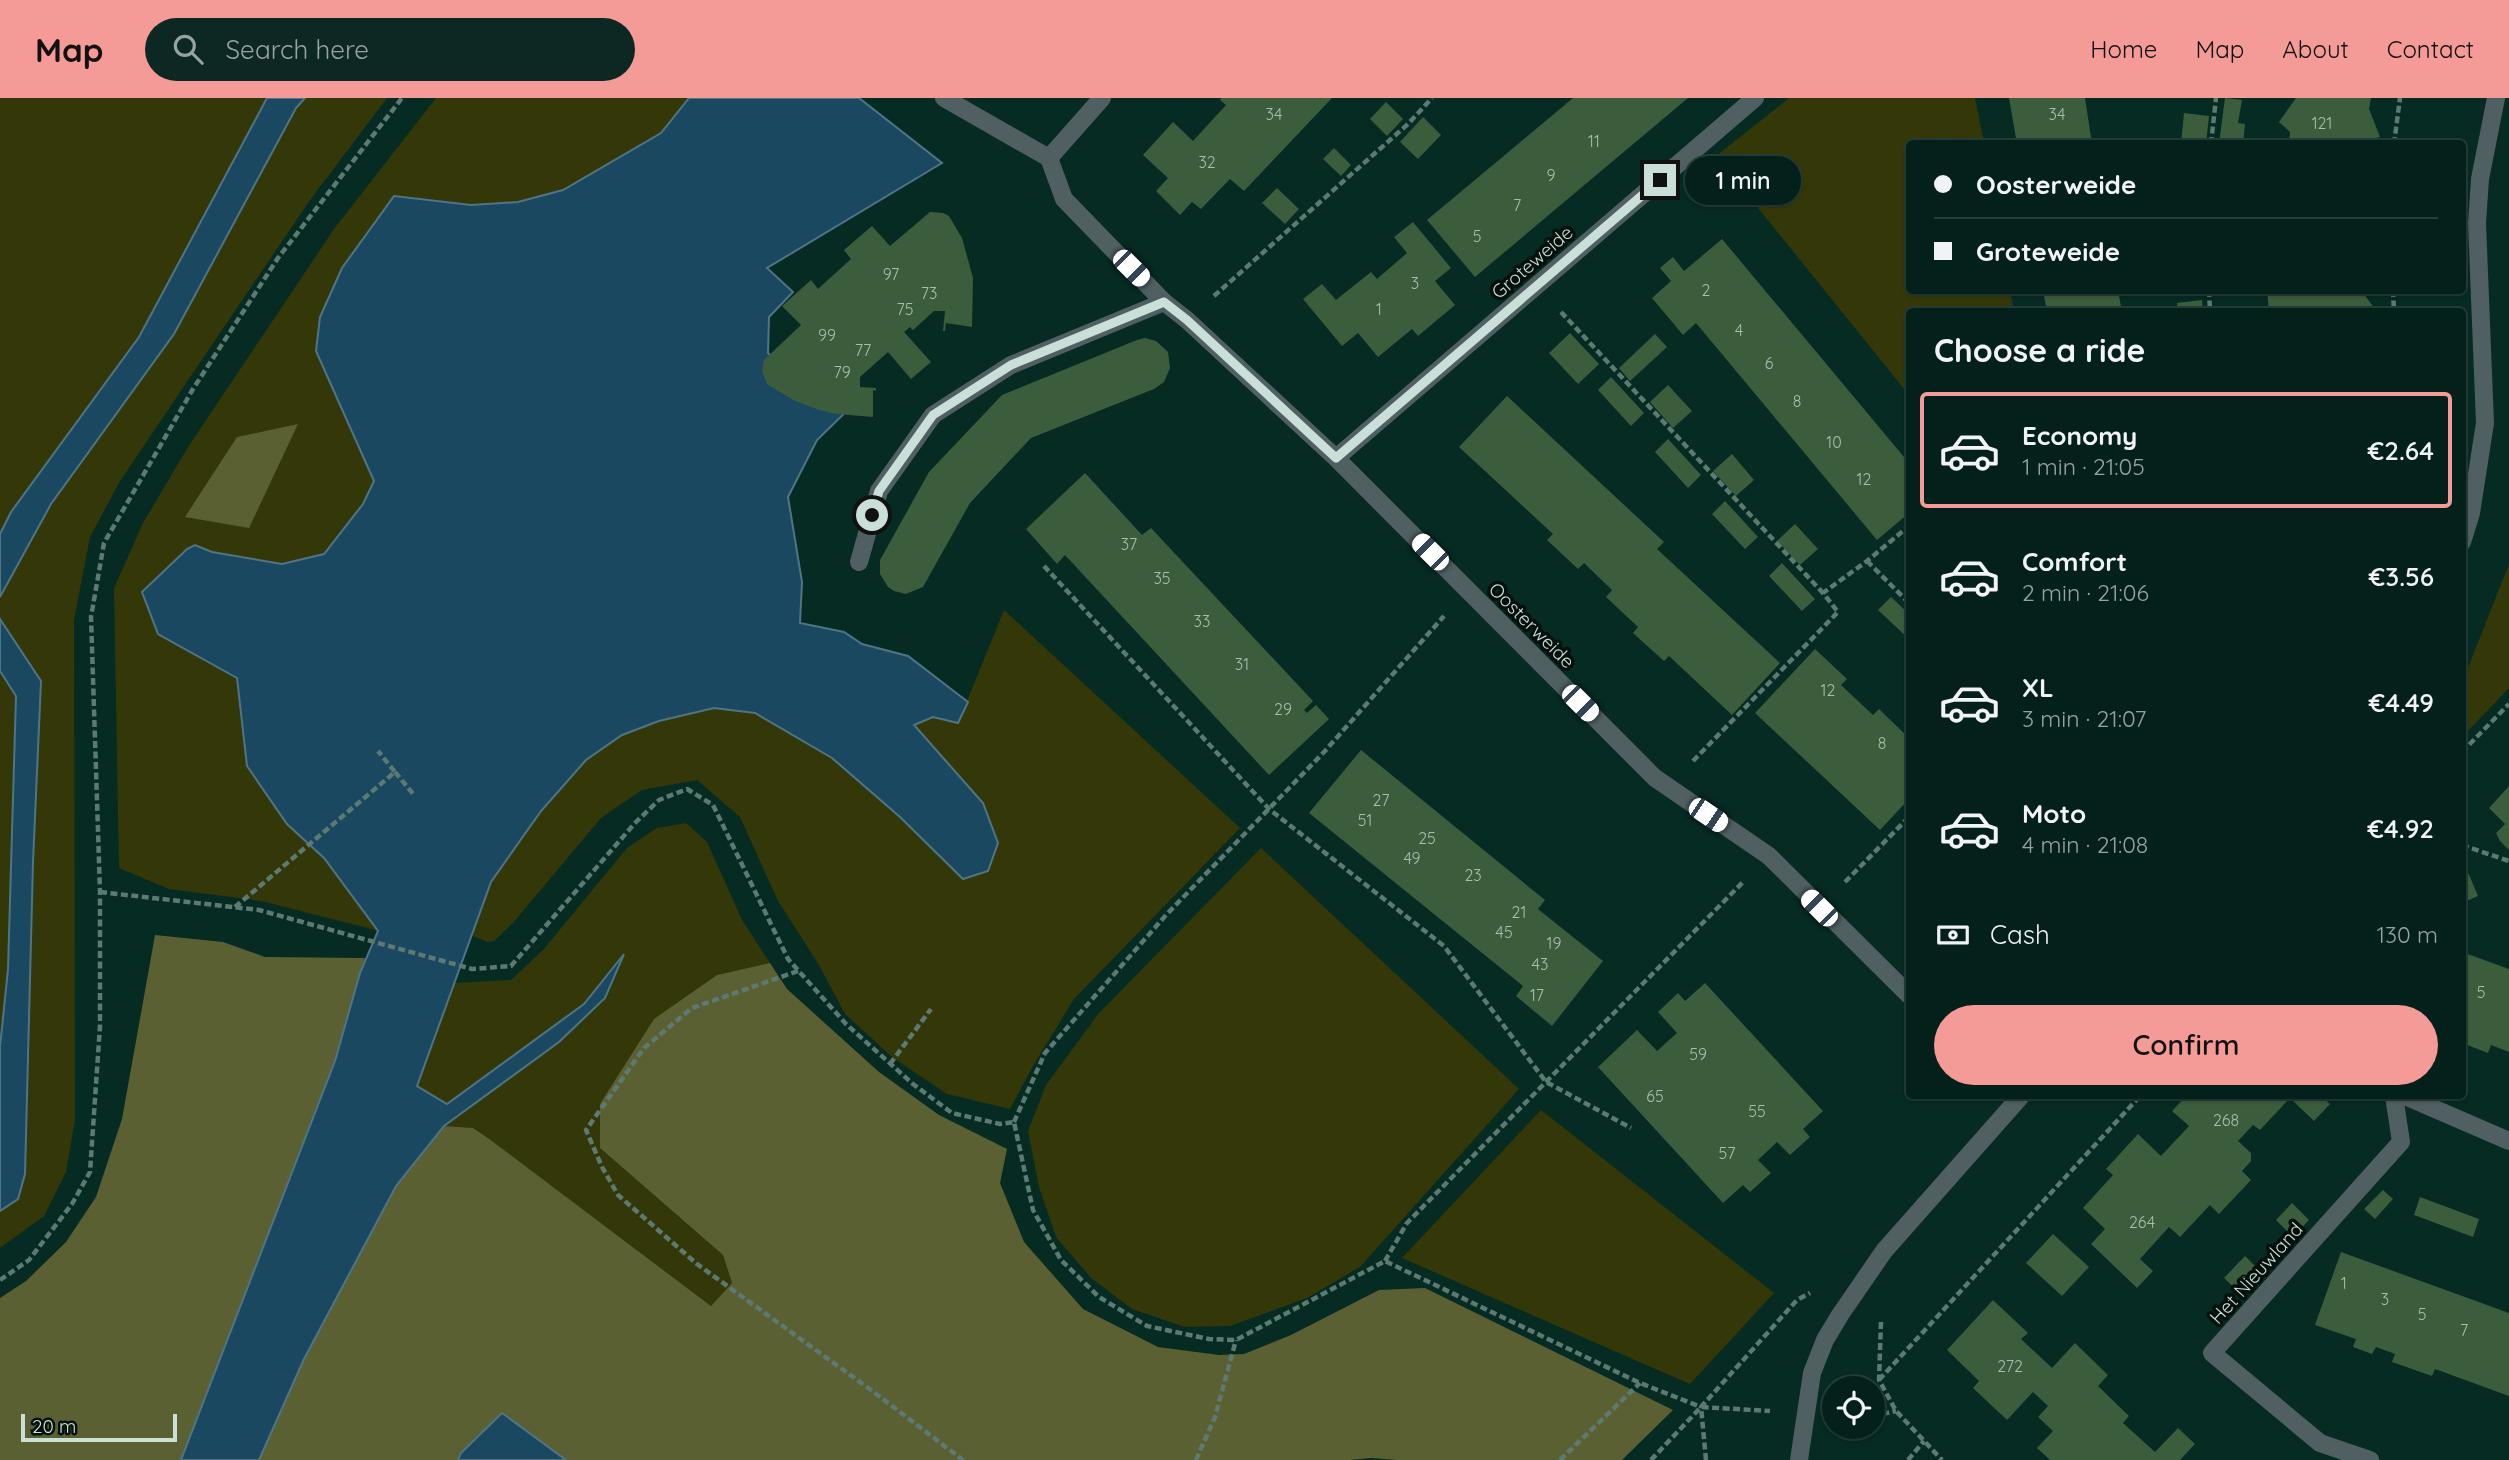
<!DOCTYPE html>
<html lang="en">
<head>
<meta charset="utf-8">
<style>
  body { margin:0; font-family:Quicksand,sans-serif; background:#0d2823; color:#f1f3f6; height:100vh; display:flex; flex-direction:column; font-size:26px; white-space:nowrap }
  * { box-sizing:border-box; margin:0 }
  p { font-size:23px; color:#97a3a2 }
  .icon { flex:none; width:38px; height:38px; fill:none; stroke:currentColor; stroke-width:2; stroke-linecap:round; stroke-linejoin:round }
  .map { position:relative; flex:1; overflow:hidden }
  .drawer { position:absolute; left:1906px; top:210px; width:560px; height:791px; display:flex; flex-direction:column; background:#04201a; border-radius:7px; box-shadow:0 2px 5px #0004,0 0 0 2px #253e39 }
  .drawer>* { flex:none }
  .top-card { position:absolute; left:1906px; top:42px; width:560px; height:154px; border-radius:7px; box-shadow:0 2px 5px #0004,0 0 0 2px #253e39; display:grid; align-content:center; height:154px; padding:0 28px; background:#04201a }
  .fabs { position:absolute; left:1822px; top:1278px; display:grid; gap:14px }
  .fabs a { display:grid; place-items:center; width:63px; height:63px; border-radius:50%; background:#04201a; box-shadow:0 2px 5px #0004,0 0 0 2px #253e39; font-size:35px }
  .scale { position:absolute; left:21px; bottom:18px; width:156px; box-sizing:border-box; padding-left:7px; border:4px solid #cbdfd9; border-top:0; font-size:19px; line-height:24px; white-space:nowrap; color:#cbdfd9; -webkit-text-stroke:5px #03100c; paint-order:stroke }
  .end { position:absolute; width:32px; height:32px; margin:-16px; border:9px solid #cbdfd9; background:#111; box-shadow:0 0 0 4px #111 }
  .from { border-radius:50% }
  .bubble { position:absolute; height:49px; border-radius:24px; background:#04201a; box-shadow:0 2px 5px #0004,0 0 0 2px #253e39; font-size:23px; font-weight:600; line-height:49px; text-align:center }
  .car { position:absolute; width:21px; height:42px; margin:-21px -10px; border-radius:9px; box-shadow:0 0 5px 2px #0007; background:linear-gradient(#fff 24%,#345 0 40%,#fff 0 76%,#345 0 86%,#fff 0) }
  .top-card b { display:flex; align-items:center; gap:24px; height:66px; font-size:26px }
  .top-card b+b { border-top:2px solid #253e39 }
  .top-card i { width:18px; height:18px; background:#f1f3f6 }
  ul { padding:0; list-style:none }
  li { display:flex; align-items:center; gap:21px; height:116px; margin:0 14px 10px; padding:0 14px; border:4px solid transparent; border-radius:7px }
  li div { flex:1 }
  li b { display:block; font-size:26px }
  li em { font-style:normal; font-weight:600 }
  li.current { border-color:#f59b97 }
  li>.icon { width:63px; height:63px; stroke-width:1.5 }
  h2 { padding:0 28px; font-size:32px; line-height:84px }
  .pay { display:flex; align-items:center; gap:18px; height:77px; padding:0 28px; font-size:26px }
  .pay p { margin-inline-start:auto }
  .action { display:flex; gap:14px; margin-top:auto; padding:14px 28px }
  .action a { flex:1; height:80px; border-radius:42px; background:#f59b97; color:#111; font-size:28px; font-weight:600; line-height:80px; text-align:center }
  header { display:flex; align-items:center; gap:42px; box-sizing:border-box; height:98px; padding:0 35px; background:#f59b97; color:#111 }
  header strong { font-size:33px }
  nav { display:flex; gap:38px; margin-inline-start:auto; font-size:24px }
  .search { width:490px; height:63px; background:#0d2823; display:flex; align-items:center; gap:18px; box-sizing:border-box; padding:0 24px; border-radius:38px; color:#97a3a2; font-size:26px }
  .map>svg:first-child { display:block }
  .green { fill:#343809 }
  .forest { fill:#5b6033 }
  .water { fill:#1a4861; stroke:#4f7585; stroke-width:2 }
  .building { fill:#3b5d3c }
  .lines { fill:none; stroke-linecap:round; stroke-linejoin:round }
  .path { stroke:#5c7a72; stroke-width:4.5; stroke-dasharray:7 3.5; stroke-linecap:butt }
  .minor { stroke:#506062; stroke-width:18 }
  .route { stroke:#cbdfd9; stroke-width:9 }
  .labels { text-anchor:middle; stroke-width:7; stroke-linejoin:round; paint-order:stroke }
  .number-label { font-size:16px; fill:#a7beb2 }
  .street-label { font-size:19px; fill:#cbdfd9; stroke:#03100c }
</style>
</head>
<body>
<header>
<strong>Map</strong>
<div class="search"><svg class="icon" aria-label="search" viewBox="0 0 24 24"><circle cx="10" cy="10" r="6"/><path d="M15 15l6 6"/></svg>Search here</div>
<nav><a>Home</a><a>Map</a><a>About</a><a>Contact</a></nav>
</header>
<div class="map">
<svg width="2509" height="1362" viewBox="0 0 2509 1362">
  <rect width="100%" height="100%" fill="#052b22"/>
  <g class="green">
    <polygon points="0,0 267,0 139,239 11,414 0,436"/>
    <polygon points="305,0 387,0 310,102 120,383 90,439 74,522 75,1021 66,1074 44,1118 0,1150 0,1113 18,1101 41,583 0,521 0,499 51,406 174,236 296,10"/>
    <polygon points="436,0 689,0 661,35 563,92 518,104 471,107 394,98 316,253 374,383 363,406 324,456 282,466 212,454 195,447 187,451 142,494 158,536 237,580 287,726 324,760 379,833 261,803 169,791 119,770 114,490 143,425 188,349 334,131"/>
    <polygon points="1789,0 1975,0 1984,45 1909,46 1909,192 2010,193 2014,213 1909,214 1909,297 1716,58"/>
    <polygon points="2509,466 2509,590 2462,639 2462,585"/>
    <polygon points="1004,512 1240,730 1074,901 1033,968 1010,1011 947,996 892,959 845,916 819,867 778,803 740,719 697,682 642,692 601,720 513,825 494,843 487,844 471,837 491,783 541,713 586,662 622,637 659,623 714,610 755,615 832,660 900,719 963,780 983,705 914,627 933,619 958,625"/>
    <polygon points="0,573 16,598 8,871 0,949"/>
    <polygon points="686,725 707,744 742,822 770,865 717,877 600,1006 600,1050 723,1157 732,1185 711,1208 488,1040 473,1030 444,1028 559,944 622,859 584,906 447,1006 417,988 453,885 511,882 543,852 627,750 657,730"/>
    <polygon points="1261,750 1519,991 1360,1169 1307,1200 1230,1228 1185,1229 1132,1211 1091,1180 1056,1139 1039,1089 1028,1033 1046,987 1099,915"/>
    <polygon points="1541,1012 1774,1195 1690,1286 1402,1160"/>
  </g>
  <g class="forest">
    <polygon points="298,326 249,430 185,419 237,339"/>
    <polygon points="155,837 223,844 265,859 365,860 335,963 181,1362 0,1362 0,1200 26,1183 66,1144 96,1099 122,1021"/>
    <polygon points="770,865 787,891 879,974 939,1017 1007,1051 1000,1085 1024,1144 1083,1211 1158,1249 1219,1257 1244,1256 1291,1237 1379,1192 1425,1190 1673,1312 1622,1362 1397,1362 1371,1360 1350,1362 566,1362 502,1315 461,1355 458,1362 259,1362 304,1261 396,1088 444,1028 473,1030 488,1040 711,1208 732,1185 723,1157 600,1050 600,1006 654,921 717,877"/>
  </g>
  <g class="water">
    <polygon points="267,0 305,0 296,10 174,236 51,406 0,499 0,436 11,414 139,239"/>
    <polygon points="689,0 859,0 942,65 767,170 793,194 769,219 768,255 810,291 856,304 817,342 788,399 802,484 800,525 844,534 862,546 908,558 968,604 958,625 933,619 914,627 983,705 998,745 988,773 963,781 900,719 832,660 755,615 714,610 659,623 622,637 586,662 541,713 491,784 417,988 447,1006 584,906 624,856 605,900 559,944 444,1028 396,1088 304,1261 259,1362 181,1362 335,963 360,875 378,833 324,760 287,726 247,668 237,580 158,536 142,494 187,451 195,447 212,454 282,466 324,456 363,406 374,383 316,253 320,219 342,170 394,98 471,107 518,104 563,92 661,35"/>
    <polygon points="0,521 41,583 33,764 25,1076 18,1101 0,1113 0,949 8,871 16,598 0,573"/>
    <polygon points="502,1315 566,1362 458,1362 461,1355"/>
  </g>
  <g class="building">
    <polygon points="1221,0 1332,0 1244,93 1230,81 1201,111 1192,104 1180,117 1156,93 1168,80 1143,57 1173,24 1193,43 1226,7 1220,2"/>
    <polygon points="1573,0 1688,0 1475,179 1427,122"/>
    <polygon points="2009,0 2085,0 2092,46 2017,46"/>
    <polygon points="2225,0 2242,2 2238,25 2245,26 2243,46 2219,46"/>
    <polygon points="2296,0 2371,0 2369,11 2380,39 2364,43 2363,46 2289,46 2290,34 2279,24"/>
    <polygon points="1386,4 1403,21 1387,38 1370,21"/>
    <polygon points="2184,15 2209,18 2206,46 2181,46"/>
    <polygon points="1423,19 1441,37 1418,61 1400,44"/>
    <polygon points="1334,50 1351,67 1341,78 1323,61"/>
    <polygon points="1277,90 1299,111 1285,126 1262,105"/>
    <polygon points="930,114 943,115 949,118 962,140 973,180 972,229 946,225 945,233 943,233 945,213 934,213 913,232 910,229 904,234 931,264 911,281 888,254 860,279 860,289 876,290 876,293 873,292 873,319 837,316 819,312 793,302 767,286 762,273 764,262 801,227 782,208 811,182 818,191 851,161 844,152 872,128 890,148"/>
    <polygon points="1413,124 1451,170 1435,183 1455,207 1418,238 1412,231 1378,259 1358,235 1342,248 1303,201 1322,186 1336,202 1371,174 1377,181 1407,155 1394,139"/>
    <polygon points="1722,141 1909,365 1909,415 1877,442 1696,225 1683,237 1652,200 1671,183 1660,170 1673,159 1684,173"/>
    <polygon points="2043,192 2118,192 2122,214 2047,214"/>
    <polygon points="2267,192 2361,192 2377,214 2269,214"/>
    <polygon points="2202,202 2203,214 2178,214 2177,205"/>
    <polygon points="1570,235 1599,266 1578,286 1549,255"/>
    <polygon points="1655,236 1667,249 1630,283 1619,270"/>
    <polygon points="1145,240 1156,243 1168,254 1170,270 1164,284 1154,291 1031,340 970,405 923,489 906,496 894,493 888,489 880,476 880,462 929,374 1002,297 1137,242"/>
    <polygon points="1611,279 1644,315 1631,328 1598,292"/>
    <polygon points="1668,287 1692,313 1673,330 1650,304"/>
    <polygon points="1507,298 1664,444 1657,451 1780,565 1732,617 1669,558 1664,563 1633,535 1638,529 1606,499 1612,492 1584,465 1578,471 1547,442 1553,436 1459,349"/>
    <polygon points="1668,341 1701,377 1688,390 1655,354"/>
    <polygon points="1732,356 1754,382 1736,398 1713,373"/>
    <polygon points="1085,375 1142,437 1151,430 1313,603 1304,612 1307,615 1316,607 1329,621 1269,677 1065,457 1057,466 1026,431"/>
    <polygon points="1725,403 1758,439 1745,451 1712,416"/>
    <polygon points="1795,426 1818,451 1800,467 1777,443"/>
    <polygon points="1782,465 1815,501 1802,513 1769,478"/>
    <polygon points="1891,499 1909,516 1909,541 1878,512"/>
    <polygon points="1815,551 1847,581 1841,587 1873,617 1879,611 1909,640 1909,701 1880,732 1755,615"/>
    <polygon points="1361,652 1545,802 1538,811 1603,863 1552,928 1516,898 1523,888 1309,715"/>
    <polygon points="2509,688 2509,752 2500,743 2496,735 2505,726 2489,710"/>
    <polygon points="2467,772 2478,798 2462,805 2462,775"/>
    <polygon points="2462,854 2509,871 2509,954 2491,947 2488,955 2462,945"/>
    <polygon points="1705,885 1823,1013 1803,1031 1810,1039 1790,1057 1777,1044 1758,1062 1771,1075 1750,1094 1743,1087 1723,1105 1598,969 1637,932 1657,953 1677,935 1658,914 1678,895 1685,903"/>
    <polygon points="2186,998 2321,998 2330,1006 2314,1023 2290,1000 2260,1032 2253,1027 2238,1043 2251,1055 2251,1063 2242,1073 2251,1082 2219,1116 2210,1107 2180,1139 2169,1129 2140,1161 2153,1173 2137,1190 2091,1146 2105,1131 2083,1110 2113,1077 2106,1071 2138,1036 2161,1058 2189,1028 2172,1013"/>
    <polygon points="2383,1092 2393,1101 2375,1121 2364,1111"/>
    <polygon points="2420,1099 2479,1121 2473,1139 2414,1117"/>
    <polygon points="2292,1105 2309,1122 2293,1139 2276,1122"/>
    <polygon points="2053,1136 2089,1169 2062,1198 2026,1165"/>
    <polygon points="2341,1154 2509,1215 2509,1298 2435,1271 2432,1278 2392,1264 2395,1256 2376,1249 2372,1256 2353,1249 2356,1241 2315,1227"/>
    <polygon points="2245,1158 2261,1174 2240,1195 2224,1180"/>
    <polygon points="1993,1202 2028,1235 2021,1241 2052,1270 2075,1245 2108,1277 2098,1288 2129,1318 2123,1325 2155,1354 2178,1330 2195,1346 2180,1362 2050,1362 2037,1350 2053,1333 2038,1319 2048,1308 2033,1294 2007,1322 1973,1290 1979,1283 1947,1252"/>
  </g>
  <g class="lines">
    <g class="path">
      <polyline points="2211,46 2216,0"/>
      <polyline points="2394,46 2400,0"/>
      <polyline points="2209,192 2210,214"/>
      <polyline points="2393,192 2394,214"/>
      <polyline points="1214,198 1408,26 1432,0"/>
      <polyline points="1561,214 1823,495"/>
      <polyline points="1867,463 1909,505"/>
      <polyline points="1044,468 1269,711 1444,848 1546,984 1631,1030"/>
      <polyline points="2462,654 2509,606"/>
      <polyline points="1693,663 1838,514 1823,495 1867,463 1909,428"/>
      <polyline points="395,674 414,697"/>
      <polyline points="2462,747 2509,763"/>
      <polyline points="1845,784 1909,719"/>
      <polyline points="100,794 259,812 472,871 511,868 635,725 659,702 687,691 713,707 788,861 846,926 913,986 952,1015 1000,1026 1014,1024 1033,1112 1061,1162 1099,1199 1147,1228 1209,1241 1236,1242 1385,1163 1640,1285 1701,1309"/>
      <polyline points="235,809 395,674 378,653"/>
      <polyline points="798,873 692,910 644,950 586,1032 602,1069 618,1097 697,1166 871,1292 963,1362"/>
      <polyline points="890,966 931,911"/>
      <polyline points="1014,1024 1045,955 1166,817 1325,653 1444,518"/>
      <polyline points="1385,1163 1407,1125 1744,783"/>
      <polyline points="0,1182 29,1162 72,1106 90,1074 100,928 100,794 91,519 104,445 193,291 278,160 402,0"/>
      <polyline points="1881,1224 1879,1282 1896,1313 1942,1362"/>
      <polyline points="1879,1282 2140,998"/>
      <polyline points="1872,1318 1896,1313"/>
      <polyline points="1196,1362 1215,1319 1236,1242"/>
      <polyline points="1560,1362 1640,1285"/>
      <polyline points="1651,1362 1701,1309 1770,1313"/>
      <polyline points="1706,1362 1701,1309 1797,1202 1810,1195"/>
      <polyline points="1908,1362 1924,1343"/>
    </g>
    <g class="minor">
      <polyline points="944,0 1049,60"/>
      <polyline points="1102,0 1049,60 1064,101 1164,204 1187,222 1336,360 1655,680 1769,758 1909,897"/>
      <polyline points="1336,360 1755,0"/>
      <polyline points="2462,444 2471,415 2485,325 2477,125 2480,81 2496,0"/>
      <polyline points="859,464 879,393 933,317 1011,267 1164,204"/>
      <polyline points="2405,998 2509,1043"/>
      <polyline points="1799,1362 1812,1275 1825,1242 1840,1217 1884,1153 2021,998"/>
      <polyline points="2370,1362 2320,1345 2212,1255 2401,1044 2394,998"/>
    </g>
  </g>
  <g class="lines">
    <polyline class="route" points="872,417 879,393 933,317 1011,267 1164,204 1187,222 1336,360 1660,82"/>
  </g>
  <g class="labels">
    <g class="number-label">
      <text x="1274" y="22">34</text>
      <text x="2057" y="22">34</text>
      <text x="2322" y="31">121</text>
      <text x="1594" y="49">11</text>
      <text x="1207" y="70">32</text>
      <text x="1551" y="83">9</text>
      <text x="1517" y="113">7</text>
      <text x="1477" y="144">5</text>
      <text x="891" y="182">97</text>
      <text x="1415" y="191">3</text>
      <text x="1706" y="198">2</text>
      <text x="929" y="201">73</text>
      <text x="905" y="217">75</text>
      <text x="1379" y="217">1</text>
      <text x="1739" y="238">4</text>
      <text x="827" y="243">99</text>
      <text x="863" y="258">77</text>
      <text x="1769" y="271">6</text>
      <text x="842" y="280">79</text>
      <text x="1797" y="309">8</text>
      <text x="1834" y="350">10</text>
      <text x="1864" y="387">12</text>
      <text x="1129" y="452">37</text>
      <text x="1162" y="486">35</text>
      <text x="1202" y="529">33</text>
      <text x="1242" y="572">31</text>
      <text x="1828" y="598">12</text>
      <text x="1283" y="617">29</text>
      <text x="1882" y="651">8</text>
      <text x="1381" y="708">27</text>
      <text x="1365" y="728">51</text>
      <text x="1427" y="746">25</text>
      <text x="1412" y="766">49</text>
      <text x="1473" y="783">23</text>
      <text x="1519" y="820">21</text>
      <text x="1504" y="840">45</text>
      <text x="1554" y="851">19</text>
      <text x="1540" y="872">43</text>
      <text x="2481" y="900">5</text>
      <text x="1537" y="903">17</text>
      <text x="1698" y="962">59</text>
      <text x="1655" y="1004">65</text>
      <text x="1757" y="1019">55</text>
      <text x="2226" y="1028">268</text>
      <text x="1727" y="1061">57</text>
      <text x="2142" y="1130">264</text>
      <text x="2344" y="1191">1</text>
      <text x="2385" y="1207">3</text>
      <text x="2422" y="1222">5</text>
      <text x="2464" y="1238">7</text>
      <text x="2010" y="1274">272</text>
    </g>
    <g class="street-label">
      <text transform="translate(1532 164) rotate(-41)" y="7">Groteweide</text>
      <text transform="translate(1532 527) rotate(45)" y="7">Oosterweide</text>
      <text transform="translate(2256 1175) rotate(-48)" y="7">Het Nieuwland</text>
    </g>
  </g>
</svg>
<div class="fabs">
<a><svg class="icon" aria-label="locate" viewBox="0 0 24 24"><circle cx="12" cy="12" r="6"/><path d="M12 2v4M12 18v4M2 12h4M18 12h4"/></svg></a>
</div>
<div class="scale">20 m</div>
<i class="end from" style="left:872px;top:417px"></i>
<i class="end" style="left:1660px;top:82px"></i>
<div class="bubble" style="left:1685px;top:58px;width:116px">1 min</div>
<i class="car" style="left:1131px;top:170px;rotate:135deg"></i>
<i class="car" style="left:1430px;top:454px;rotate:315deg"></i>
<i class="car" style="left:1580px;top:605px;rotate:135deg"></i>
<i class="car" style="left:1708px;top:717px;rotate:124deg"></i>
<i class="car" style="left:1819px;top:810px;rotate:315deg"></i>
<div class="top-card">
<b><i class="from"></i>Oosterweide</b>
<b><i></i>Groteweide</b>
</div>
<section class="drawer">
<h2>Choose a ride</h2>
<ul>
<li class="current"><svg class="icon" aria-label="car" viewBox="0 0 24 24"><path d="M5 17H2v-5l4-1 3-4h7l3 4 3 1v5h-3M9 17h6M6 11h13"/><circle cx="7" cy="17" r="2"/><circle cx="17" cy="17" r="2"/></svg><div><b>Economy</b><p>1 min · 21:05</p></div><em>€2.64</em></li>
<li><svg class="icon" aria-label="car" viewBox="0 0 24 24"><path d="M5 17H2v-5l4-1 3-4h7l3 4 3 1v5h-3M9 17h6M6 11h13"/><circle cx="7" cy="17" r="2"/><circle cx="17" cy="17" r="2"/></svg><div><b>Comfort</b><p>2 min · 21:06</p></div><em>€3.56</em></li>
<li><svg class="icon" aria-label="car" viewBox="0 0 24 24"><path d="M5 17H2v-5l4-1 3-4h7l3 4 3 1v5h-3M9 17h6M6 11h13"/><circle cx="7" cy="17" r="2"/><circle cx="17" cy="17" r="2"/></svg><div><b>XL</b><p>3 min · 21:07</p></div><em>€4.49</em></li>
<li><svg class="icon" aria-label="car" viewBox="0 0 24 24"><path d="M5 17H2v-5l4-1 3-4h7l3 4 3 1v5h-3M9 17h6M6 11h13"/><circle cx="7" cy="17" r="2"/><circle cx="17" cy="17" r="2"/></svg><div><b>Moto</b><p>4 min · 21:08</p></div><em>€4.92</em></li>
</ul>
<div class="pay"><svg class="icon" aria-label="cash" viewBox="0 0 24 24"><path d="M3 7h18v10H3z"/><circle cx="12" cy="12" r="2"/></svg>Cash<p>130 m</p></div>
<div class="action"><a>Confirm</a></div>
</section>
</div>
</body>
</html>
